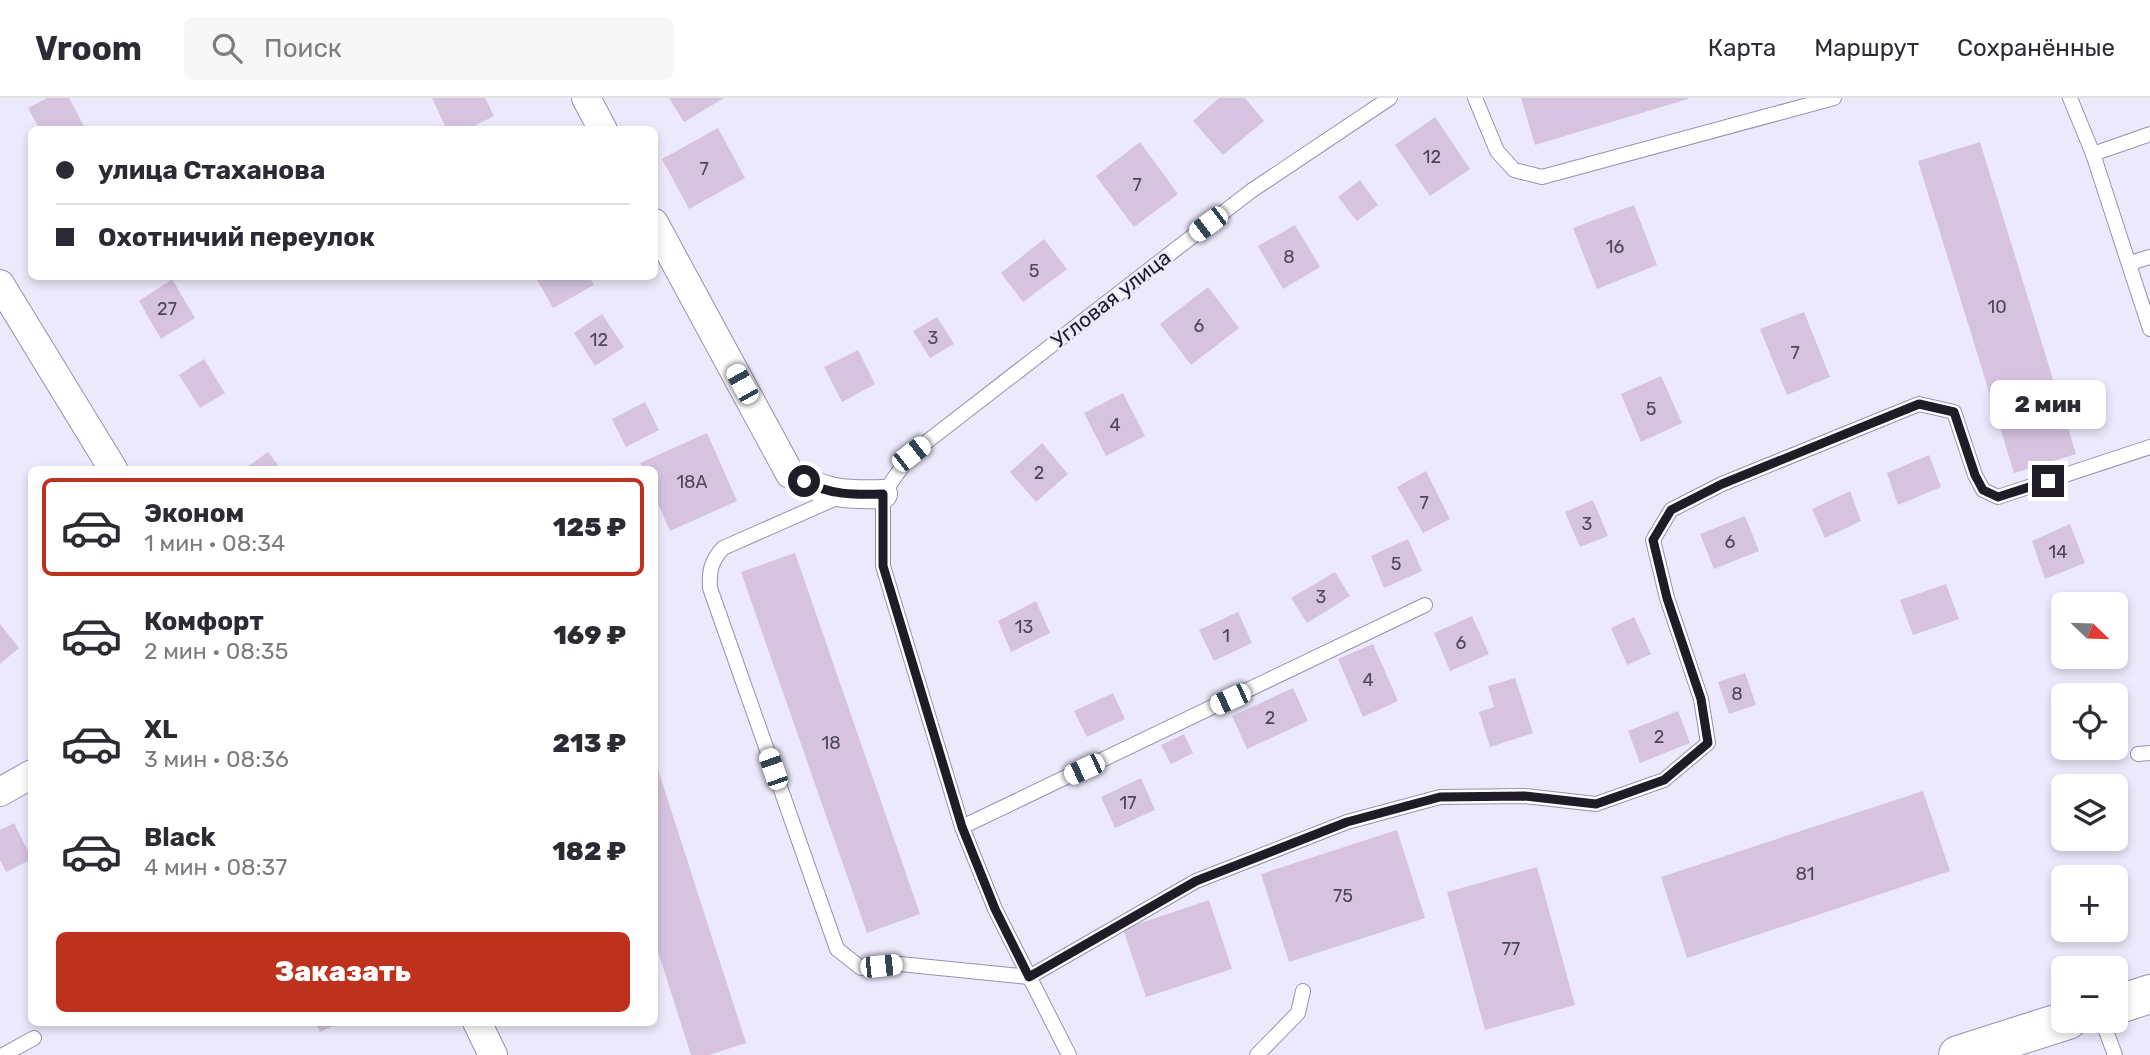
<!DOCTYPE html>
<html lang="ru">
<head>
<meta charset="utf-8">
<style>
  body { margin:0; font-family:Rubik,sans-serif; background:#f7f7f7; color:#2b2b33; height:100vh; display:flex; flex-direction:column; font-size:26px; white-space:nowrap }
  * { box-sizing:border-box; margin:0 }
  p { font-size:23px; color:#7c7c81 }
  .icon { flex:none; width:38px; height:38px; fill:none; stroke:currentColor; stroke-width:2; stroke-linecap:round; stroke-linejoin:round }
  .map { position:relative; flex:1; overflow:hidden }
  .side { position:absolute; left:28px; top:368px; width:630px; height:560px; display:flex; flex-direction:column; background:#fff; border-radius:10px; box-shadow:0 4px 10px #0003 }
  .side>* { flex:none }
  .hud { position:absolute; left:28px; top:28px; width:630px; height:154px; border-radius:10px; box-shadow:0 4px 10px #0003; display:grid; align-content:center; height:154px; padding:0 28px; background:#fff }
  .needle { width:46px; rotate:113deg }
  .controls { position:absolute; left:2051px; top:494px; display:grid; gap:14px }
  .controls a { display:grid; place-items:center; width:77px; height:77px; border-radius:10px; background:#fff; box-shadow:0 4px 10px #0003; font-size:35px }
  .end { position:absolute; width:32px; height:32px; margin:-16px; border:9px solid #1f1c28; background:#fff; box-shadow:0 0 0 4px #fff }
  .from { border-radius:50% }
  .bubble { position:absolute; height:49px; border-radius:10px; background:#fff; box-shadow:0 4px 10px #0003; font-size:23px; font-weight:800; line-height:49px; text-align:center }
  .car { position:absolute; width:21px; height:42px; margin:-21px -10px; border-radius:9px; box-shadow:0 0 5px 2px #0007; background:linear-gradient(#fff 24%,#345 0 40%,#fff 0 76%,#345 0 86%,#fff 0) }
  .hud b { display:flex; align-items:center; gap:24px; height:66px; font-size:26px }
  .hud b+b { border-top:2px solid #e1e1e2 }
  .hud i { width:18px; height:18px; background:#2b2b33 }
  ul { padding:12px 0 0; list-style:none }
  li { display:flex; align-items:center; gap:21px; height:98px; margin:0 14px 10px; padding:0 14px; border:4px solid transparent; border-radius:10px }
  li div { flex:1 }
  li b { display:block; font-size:26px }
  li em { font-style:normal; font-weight:800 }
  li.current { border-color:#bd311d }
  li>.icon { width:63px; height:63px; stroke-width:1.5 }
  .cta { display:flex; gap:14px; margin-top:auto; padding:14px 28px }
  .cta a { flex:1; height:80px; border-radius:10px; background:#bd311d; color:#fff; font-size:28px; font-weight:800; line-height:80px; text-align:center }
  header { display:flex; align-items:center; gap:42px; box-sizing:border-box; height:98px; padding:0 35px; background:#fff; border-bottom:2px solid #e1e1e2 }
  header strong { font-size:33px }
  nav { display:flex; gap:38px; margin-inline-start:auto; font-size:24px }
  .search { width:490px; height:63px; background:#f7f7f7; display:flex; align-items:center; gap:18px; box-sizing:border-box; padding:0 24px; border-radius:10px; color:#7c7c81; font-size:26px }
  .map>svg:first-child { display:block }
  .building { fill:#d6c3e0 }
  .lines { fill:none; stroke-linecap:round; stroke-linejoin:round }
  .service-casing { stroke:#9791af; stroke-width:16 }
  .minor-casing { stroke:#9791af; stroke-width:30 }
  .trunk-casing { stroke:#9791af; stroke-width:40 }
  .service { stroke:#fff; stroke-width:14 }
  .minor { stroke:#fff; stroke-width:28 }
  .trunk { stroke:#fff; stroke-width:38 }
  .route { stroke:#1f1c28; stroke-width:9 }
  .labels { text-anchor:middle; stroke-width:5; stroke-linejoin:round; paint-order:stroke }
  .number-label { font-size:18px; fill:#4d4656 }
  .street-label { font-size:21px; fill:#1f1c28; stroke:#ede9fd }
</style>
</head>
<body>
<header>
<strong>Vroom</strong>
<div class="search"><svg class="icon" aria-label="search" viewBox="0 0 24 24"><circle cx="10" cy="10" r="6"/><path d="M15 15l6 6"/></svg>Поиск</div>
<nav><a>Карта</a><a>Маршрут</a><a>Сохранённые</a></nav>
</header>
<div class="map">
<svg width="2150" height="957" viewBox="0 0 2150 957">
  <rect width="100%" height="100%" fill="#ede9fd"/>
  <g class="building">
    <polygon points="47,0 69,0 85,30 40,32 28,10"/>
    <polygon points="432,0 485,0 494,18 466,32 447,32"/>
    <polygon points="669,0 724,0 684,24"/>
    <polygon points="1219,0 1245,0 1264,23 1223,57 1193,23"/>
    <polygon points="1521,0 1688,0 1688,1 1535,47"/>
    <polygon points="1435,19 1470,71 1430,98 1395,47"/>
    <polygon points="718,30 745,80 689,111 662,61"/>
    <polygon points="1140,44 1178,96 1134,129 1096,78"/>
    <polygon points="1980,44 2076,356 2014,375 1918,63"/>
    <polygon points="1360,82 1378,107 1357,123 1338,99"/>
    <polygon points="1634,107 1657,167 1597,191 1573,130"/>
    <polygon points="1295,127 1320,169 1283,191 1258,148"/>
    <polygon points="1044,141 1067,171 1023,204 1001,175"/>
    <polygon points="535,178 589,178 594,187 553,210"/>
    <polygon points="172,181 195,220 161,241 139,203"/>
    <polygon points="1208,189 1239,230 1191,267 1160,226"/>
    <polygon points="1804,214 1830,279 1787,297 1760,231"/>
    <polygon points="602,216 624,249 595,268 574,235"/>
    <polygon points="937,219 954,246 930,260 913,233"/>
    <polygon points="858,252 875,286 842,304 824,269"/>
    <polygon points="204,261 225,295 200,310 179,277"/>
    <polygon points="1661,278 1682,325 1641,344 1621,296"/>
    <polygon points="1123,295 1145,338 1106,358 1084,315"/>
    <polygon points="645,304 659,332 626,349 612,321"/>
    <polygon points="707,335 737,403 670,433 654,397 654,371 643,371 640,365"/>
    <polygon points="1042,345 1068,376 1036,404 1010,374"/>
    <polygon points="268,354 281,371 244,371"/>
    <polygon points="1929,357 1941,389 1898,407 1887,375"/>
    <polygon points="1426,373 1450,421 1423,435 1397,389"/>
    <polygon points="1850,393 1861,423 1825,440 1812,411"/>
    <polygon points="1593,402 1608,438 1580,449 1565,414"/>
    <polygon points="1745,418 1759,453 1714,471 1700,436"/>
    <polygon points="2070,426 2085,465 2045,481 2032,443"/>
    <polygon points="1408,441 1422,473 1384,490 1371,458"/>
    <polygon points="795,455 920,816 867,835 741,474"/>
    <polygon points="1335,474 1350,498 1307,525 1291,500"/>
    <polygon points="1946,486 1959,521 1913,537 1900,502"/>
    <polygon points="1036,503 1050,535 1011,554 998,523"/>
    <polygon points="1238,514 1252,545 1214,563 1199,532"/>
    <polygon points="1472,518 1489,556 1450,573 1434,535"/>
    <polygon points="1634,519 1651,556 1627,567 1611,530"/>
    <polygon points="0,526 19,550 0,566"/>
    <polygon points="1373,546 1398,603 1363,619 1338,561"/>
    <polygon points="1745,575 1756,607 1729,616 1718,584"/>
    <polygon points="1515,580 1533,635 1490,649 1479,614 1494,609 1488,588"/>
    <polygon points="1293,590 1308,623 1247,651 1232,618"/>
    <polygon points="1113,595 1125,621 1087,639 1074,613"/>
    <polygon points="1678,613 1690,645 1640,665 1628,633"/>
    <polygon points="1184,636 1193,655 1171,666 1161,647"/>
    <polygon points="654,659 746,945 709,957 691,957 654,841"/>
    <polygon points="1141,680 1155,712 1115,730 1101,699"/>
    <polygon points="1923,693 1950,773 1687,860 1661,779"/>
    <polygon points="14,725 32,761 6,774 0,762 0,732"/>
    <polygon points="1397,732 1425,820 1289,864 1261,776"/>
    <polygon points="1537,769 1575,907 1485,932 1447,794"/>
    <polygon points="1209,802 1232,871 1146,899 1123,831"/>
    <polygon points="315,924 342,924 320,934"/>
  </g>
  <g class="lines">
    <defs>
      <g id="service">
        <polyline points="1475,0 1497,53 1514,72 1542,79 1834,0"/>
        <polyline points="2070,0 2093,56 2150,231"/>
        <polyline points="2093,56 2150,36"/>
        <polyline points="2130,165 2150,159"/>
        <path d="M841,398L723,450C711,463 709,473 710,490L837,851L861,870L900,866L1029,879L1196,783L1347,724L1440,699L1525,698L1596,706L1664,682L1708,645L1701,601L1667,500L1653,442L1671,412L1722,386L1919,306L1954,314L1975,377L1983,392L1998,399L2150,349"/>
        <polyline points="2138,656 2150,655"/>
        <polyline points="962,729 1425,507"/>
        <polyline points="2102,922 2115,957"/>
        <polyline points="3,957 34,940"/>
        <polyline points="1069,957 995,811 962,729 883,468 883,396 911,356 1251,93 1390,0"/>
        <polyline points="1257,957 1298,915 1303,893"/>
      </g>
      <g id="minor">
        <polyline points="586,0 603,32"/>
        <path d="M654,125L790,376C826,396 842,397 883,396"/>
        <polyline points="0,186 113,371"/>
        <polyline points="0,694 32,676"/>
        <polyline points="477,924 493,957"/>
      </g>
      <g id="trunk">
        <polyline points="2116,907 2150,896"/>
        <polyline points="1958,957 2068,922"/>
      </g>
    </defs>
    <use href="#service" class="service-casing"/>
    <use href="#minor" class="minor-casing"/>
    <use href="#trunk" class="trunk-casing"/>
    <use href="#service" class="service"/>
    <use href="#minor" class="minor"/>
    <use href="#trunk" class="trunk"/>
  </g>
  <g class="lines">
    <path class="route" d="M804,383C829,397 855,397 883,396V468L962,729L995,811L1029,879L1196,783L1347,724L1440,699L1525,698L1596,706L1664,682L1708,645L1701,601L1667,500L1653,442L1671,412L1722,386L1919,306L1954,314L1975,377L1983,392L1998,399L2048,383"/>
  </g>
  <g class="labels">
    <g class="number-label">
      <text x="1432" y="65">12</text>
      <text x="704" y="77">7</text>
      <text x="1137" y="93">7</text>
      <text x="1615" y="155">16</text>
      <text x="1289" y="165">8</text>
      <text x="1034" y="179">5</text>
      <text x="1997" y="215">10</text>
      <text x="167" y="217">27</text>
      <text x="1199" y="234">6</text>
      <text x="933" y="246">3</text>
      <text x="599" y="248">12</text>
      <text x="1795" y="261">7</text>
      <text x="1651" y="317">5</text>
      <text x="1115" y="333">4</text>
      <text x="1039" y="381">2</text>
      <text x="692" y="390">18А</text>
      <text x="1424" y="411">7</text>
      <text x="1587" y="432">3</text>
      <text x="1730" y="450">6</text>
      <text x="2058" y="460">14</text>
      <text x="1396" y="472">5</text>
      <text x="1321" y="505">3</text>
      <text x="1024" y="535">13</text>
      <text x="1226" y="544">1</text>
      <text x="1461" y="551">6</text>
      <text x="1368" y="588">4</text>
      <text x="1737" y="602">8</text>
      <text x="1270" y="626">2</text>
      <text x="1659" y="645">2</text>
      <text x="831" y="651">18</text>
      <text x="1128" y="711">17</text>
      <text x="1805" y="782">81</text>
      <text x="1343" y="804">75</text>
      <text x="1511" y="857">77</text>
    </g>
    <g class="street-label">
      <text transform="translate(1111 201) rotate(-38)" y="7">Угловая улица</text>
    </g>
  </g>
</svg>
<div class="controls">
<a><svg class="needle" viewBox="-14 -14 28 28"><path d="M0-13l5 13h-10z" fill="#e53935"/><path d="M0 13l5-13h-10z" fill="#7c7c81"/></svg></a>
<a><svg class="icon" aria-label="locate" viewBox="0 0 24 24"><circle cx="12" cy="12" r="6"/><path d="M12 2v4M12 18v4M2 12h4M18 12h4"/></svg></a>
<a><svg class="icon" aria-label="layers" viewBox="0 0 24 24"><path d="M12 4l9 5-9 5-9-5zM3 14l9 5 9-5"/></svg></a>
<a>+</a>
<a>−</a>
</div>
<i class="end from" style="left:804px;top:383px"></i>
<i class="end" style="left:2048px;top:383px"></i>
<div class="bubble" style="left:1990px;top:282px;width:116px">2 мин</div>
<i class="car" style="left:1208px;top:126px;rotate:233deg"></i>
<i class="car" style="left:742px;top:286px;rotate:331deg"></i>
<i class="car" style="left:911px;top:356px;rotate:52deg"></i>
<i class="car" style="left:1230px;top:601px;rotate:245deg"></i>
<i class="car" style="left:773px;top:671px;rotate:341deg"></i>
<i class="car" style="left:1084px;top:671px;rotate:245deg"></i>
<i class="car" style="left:881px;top:868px;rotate:84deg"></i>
<div class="hud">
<b><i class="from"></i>улица Стаханова</b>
<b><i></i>Охотничий переулок</b>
</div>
<section class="side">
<ul>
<li class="current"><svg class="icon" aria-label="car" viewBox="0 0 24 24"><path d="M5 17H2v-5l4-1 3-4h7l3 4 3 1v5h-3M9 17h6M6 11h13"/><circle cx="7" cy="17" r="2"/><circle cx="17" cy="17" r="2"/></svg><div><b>Эконом</b><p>1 мин · 08:34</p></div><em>125 ₽</em></li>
<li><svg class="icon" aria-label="car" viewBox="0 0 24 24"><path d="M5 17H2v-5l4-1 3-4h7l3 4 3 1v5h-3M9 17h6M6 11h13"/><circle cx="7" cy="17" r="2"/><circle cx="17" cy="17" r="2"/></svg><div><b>Комфорт</b><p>2 мин · 08:35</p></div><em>169 ₽</em></li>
<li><svg class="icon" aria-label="car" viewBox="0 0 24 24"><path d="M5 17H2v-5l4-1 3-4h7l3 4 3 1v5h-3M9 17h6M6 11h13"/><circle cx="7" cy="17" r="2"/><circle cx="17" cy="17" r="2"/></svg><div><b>XL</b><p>3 мин · 08:36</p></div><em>213 ₽</em></li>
<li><svg class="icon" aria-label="car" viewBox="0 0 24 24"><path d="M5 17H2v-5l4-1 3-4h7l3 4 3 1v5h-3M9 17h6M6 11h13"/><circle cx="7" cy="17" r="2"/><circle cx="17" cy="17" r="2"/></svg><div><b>Black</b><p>4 мин · 08:37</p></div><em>182 ₽</em></li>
</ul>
<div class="cta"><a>Заказать</a></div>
</section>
</div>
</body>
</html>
